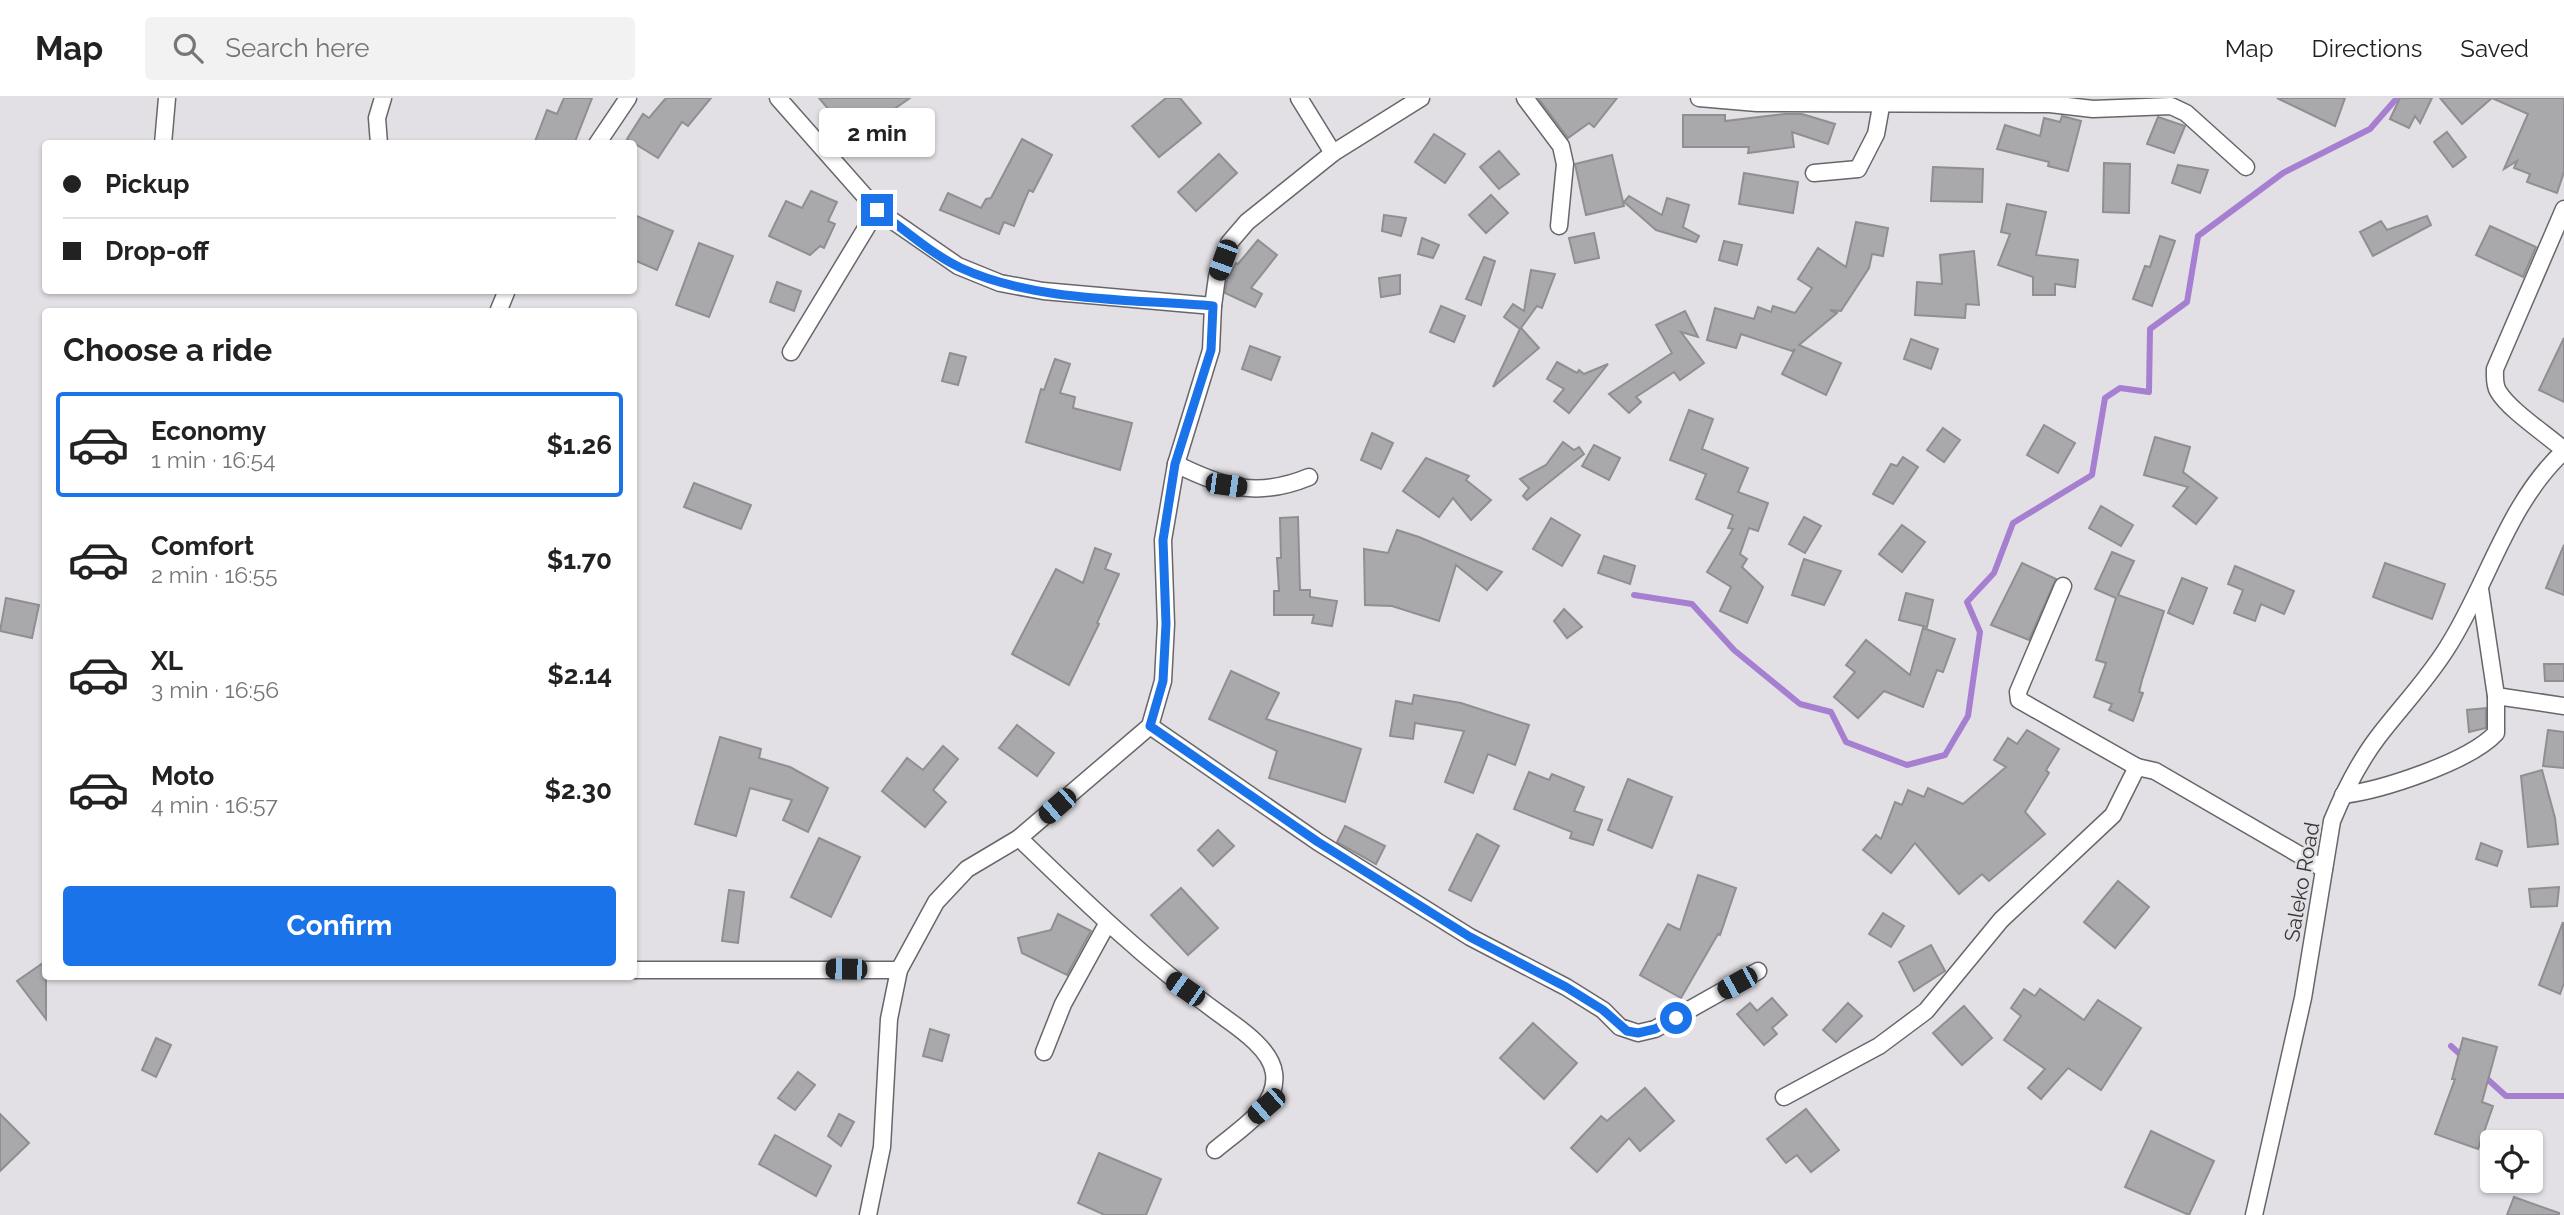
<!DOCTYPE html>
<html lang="en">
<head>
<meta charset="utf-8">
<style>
  body { margin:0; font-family:Raleway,sans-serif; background:#f2f2f2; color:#222; height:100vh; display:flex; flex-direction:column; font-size:26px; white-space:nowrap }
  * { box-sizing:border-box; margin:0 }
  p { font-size:23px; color:#767676 }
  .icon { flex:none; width:38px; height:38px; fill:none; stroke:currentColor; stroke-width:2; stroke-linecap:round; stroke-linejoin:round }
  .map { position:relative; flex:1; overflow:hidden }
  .drawer { position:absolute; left:42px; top:210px; width:595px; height:672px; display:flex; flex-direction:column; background:#fff; border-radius:7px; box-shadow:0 2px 5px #0004 }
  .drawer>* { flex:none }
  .banner { position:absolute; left:42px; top:42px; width:595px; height:154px; border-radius:7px; box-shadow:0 2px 5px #0004; display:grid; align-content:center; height:154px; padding:0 21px; background:#fff }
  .fabs { position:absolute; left:2480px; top:1032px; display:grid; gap:14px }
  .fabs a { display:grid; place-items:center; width:63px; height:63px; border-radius:7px; background:#fff; box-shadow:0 2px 5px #0004; font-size:35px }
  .end { position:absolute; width:32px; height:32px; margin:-16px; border:9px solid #1a73e8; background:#fff; box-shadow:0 0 0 4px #fff }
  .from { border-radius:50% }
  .bubble { position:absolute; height:49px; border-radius:7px; background:#fff; box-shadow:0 2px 5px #0004; font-size:23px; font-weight:700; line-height:49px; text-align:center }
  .car { position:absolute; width:21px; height:42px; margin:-21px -10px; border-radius:9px; box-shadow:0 0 5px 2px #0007; background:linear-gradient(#222 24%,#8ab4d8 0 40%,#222 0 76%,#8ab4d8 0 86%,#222 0) }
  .banner b { display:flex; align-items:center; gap:24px; height:66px; font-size:26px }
  .banner b+b { border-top:2px solid #e0e0e0 }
  .banner i { width:18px; height:18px; background:#222 }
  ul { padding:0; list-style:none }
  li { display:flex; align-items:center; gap:21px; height:105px; margin:0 14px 10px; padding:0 7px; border:4px solid transparent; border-radius:7px }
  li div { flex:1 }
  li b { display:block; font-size:26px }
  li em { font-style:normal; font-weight:700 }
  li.active { border-color:#1a73e8 }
  li>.icon { width:63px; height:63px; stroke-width:1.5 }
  h2 { padding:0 21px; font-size:32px; line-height:84px }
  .primary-button { display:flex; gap:14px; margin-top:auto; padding:14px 21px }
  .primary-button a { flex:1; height:80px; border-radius:7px; background:#1a73e8; color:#fff; font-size:28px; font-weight:700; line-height:80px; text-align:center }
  header { display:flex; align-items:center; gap:42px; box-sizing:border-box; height:98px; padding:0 35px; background:#fff; border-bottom:2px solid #e0e0e0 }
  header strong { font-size:33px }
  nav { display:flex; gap:38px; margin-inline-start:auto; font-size:24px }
  .search { width:490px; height:63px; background:#f2f2f2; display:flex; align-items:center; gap:18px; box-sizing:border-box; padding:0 24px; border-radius:7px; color:#767676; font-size:26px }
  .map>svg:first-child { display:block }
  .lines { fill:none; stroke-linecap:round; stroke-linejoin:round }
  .stream { stroke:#a67fd0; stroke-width:6 }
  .building { fill:#a9a8ab; stroke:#908e92; stroke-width:2 }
  .minor-casing { stroke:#68666a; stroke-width:19 }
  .minor { stroke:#fff; stroke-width:16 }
  .route { stroke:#1a73e8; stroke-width:9 }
  .labels { text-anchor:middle; stroke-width:5; stroke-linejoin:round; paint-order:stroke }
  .street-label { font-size:21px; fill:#363637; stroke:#e2e0e4 }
</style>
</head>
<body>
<header>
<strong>Map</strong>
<div class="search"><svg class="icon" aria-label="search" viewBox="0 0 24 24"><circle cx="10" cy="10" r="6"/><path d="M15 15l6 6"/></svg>Search here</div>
<nav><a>Map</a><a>Directions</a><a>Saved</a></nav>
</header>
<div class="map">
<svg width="2564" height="1117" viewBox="0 0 2564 1117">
  <rect width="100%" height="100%" fill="#e2e0e4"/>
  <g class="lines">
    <g class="stream">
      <polyline points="1634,497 1692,506 1734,552 1800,606 1831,614 1846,644 1907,667 1945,657 1968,618 1980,534 1967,504 1994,475 2013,425 2092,377 2105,300 2120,290 2149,294 2150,231 2187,204 2198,138 2283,75 2370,31 2397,0"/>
      <polyline points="2451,948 2463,959"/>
      <polyline points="2484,978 2506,998 2564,998"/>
    </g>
  </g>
  <g class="building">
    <polygon points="564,0 592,0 574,46 534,46 547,12 557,16"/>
    <polygon points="666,0 711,0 688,28 682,24 658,60 627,41 643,16 649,20"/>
    <polygon points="819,0 910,0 838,50 823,27 835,19"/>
    <polygon points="1166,0 1180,0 1201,25 1159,59 1132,28"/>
    <polygon points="1538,0 1617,0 1594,29 1589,25 1568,40"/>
    <polygon points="2277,0 2345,0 2335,28"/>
    <polygon points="2400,0 2432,0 2420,25 2415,18 2409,30 2390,21"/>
    <polygon points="2440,0 2564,0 2564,74 2557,95 2527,84 2530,76 2514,70 2517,63 2504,71 2528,16 2492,0 2462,26"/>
    <polygon points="1784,16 1802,16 1835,26 1828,46 1792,34 1794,49 1748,55 1749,49 1683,49 1683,17 1725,17 1725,23"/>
    <polygon points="2062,18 2081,23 2068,73 2048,68 2049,64 1997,51 2005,27 2040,38 2044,20 2060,24"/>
    <polygon points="2158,19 2185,28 2174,55 2147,46"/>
    <polygon points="2447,34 2466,59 2453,69 2434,44"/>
    <polygon points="1434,36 1465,56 1445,85 1415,64"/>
    <polygon points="1022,41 1052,57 1033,94 1029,92 1014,128 1004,124 999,136 940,112 948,95 981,110 986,101 991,100"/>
    <polygon points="1499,53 1519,76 1499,91 1480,69"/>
    <polygon points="1219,56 1237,75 1196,113 1178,94"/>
    <polygon points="1612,57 1624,108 1586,117 1575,66"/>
    <polygon points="2104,65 2130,66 2129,115 2103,114"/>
    <polygon points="2178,67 2208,72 2200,95 2172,85"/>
    <polygon points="1933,69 1983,71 1982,104 1931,103"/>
    <polygon points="1744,75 1798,84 1793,115 1739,106"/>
    <polygon points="811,93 837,104 828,123 835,126 824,150 820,148 810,157 769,138 786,103 802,110"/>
    <polygon points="1491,97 1508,115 1486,135 1469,117"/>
    <polygon points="1629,98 1662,117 1667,100 1689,107 1683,129 1699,138 1696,144 1656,132 1624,104"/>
    <polygon points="2007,106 2046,114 2036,157 2078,162 2075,189 2055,186 2055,197 2033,197 2033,179 1998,167 2010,136 2001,134"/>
    <polygon points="634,117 673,133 657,172 634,162"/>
    <polygon points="1384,117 1406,120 1401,138 1382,133"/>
    <polygon points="2427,118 2431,127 2373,158 2360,134 2381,123 2387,132"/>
    <polygon points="1856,124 1888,130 1883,158 1872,156 1869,170 1841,213 1830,212 1837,215 1799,247 1841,265 1826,297 1782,276 1795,251 1792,253 1741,236 1736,250 1707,242 1715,210 1754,221 1758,209 1771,214 1773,208 1795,215 1812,190 1798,181 1818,150 1846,169"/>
    <polygon points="2490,128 2536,149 2523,179 2476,157"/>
    <polygon points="1594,135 1599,160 1575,165 1569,140"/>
    <polygon points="2160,138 2175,143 2152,208 2133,201 2145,168 2150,169"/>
    <polygon points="1422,140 1439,147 1433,160 1418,156"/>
    <polygon points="1258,142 1277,157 1251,190 1262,196 1255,209 1225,195 1227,182 1236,165 1238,166"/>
    <polygon points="1724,143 1742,147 1737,167 1719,162"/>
    <polygon points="699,145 733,158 709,219 676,207"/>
    <polygon points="1974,153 1979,207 1966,206 1965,220 1915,217 1917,184 1942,186 1940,157"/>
    <polygon points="1484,159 1495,163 1481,207 1466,201"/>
    <polygon points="1531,172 1555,176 1542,210 1537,208 1521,230 1539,250 1493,289 1520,231 1504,219 1513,206 1524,213"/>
    <polygon points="1400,177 1400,196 1381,199 1379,180"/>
    <polygon points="777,184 801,193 794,213 770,204"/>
    <polygon points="1441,208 1465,218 1454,244 1430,234"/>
    <polygon points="1685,213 1698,239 1681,234 1704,265 1680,282 1674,274 1636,299 1641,304 1629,315 1609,296 1672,255 1656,227"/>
    <polygon points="2564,240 2564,304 2539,292"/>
    <polygon points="1911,241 1938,251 1931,271 1904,261"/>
    <polygon points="1250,248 1280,259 1271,282 1242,271"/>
    <polygon points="950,255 966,259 958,287 942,283"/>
    <polygon points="1055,261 1070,266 1060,295 1075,299 1073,310 1132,325 1120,372 1026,344 1041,291 1044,292"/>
    <polygon points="1557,264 1577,275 1579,272 1584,276 1608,266 1569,315 1554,303 1564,291 1547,281"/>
    <polygon points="1689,312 1713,321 1702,351 1748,370 1738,394 1768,405 1758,433 1749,430 1740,456 1747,461 1742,469 1763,489 1747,525 1720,513 1731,489 1707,474 1733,431 1728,430 1733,417 1696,401 1706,376 1670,362"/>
    <polygon points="2044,327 2075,345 2058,375 2027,357"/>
    <polygon points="1943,330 1960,342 1944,364 1927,352"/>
    <polygon points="1372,335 1393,345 1381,371 1361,362"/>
    <polygon points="2155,339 2190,349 2183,374 2217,400 2196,426 2173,408 2188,389 2144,377"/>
    <polygon points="1563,344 1574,352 1579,349 1584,356 1527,402 1523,398 1529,390 1520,381 1546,367"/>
    <polygon points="1594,347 1620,360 1609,382 1582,368"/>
    <polygon points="1903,359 1918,369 1893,406 1873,396 1891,366 1897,368"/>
    <polygon points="1426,360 1469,378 1466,382 1491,402 1471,422 1453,400 1439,419 1403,393"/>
    <polygon points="694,385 751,407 741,431 684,409"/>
    <polygon points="2101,408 2133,427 2121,448 2089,430"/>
    <polygon points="1298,419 1300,492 1310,492 1310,499 1337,503 1332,528 1312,525 1314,517 1274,517 1274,493 1279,493 1277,460 1281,460 1280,420"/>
    <polygon points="1804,419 1821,428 1805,455 1789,446"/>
    <polygon points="1551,420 1580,437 1562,468 1533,451"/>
    <polygon points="1902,427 1925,444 1902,474 1879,456"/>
    <polygon points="1397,432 1419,439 1502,474 1487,492 1456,467 1439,523 1392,508 1365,507 1364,451 1388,455"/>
    <polygon points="2564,447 2564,497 2546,490"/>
    <polygon points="1095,450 1111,456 1105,471 1119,476 1097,525 1099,526 1069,587 1012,556 1056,471 1083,485"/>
    <polygon points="2112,454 2134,463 2118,497 2164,513 2142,582 2139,594 2143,595 2133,623 2109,612 2112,606 2094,599 2106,565 2096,562 2116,500 2095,491"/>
    <polygon points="1604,458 1635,468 1630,486 1598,475"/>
    <polygon points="1804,461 1841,473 1824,507 1792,497"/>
    <polygon points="2022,465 2056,481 2029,542 1991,527"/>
    <polygon points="2385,465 2445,486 2432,521 2373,499"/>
    <polygon points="2235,468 2294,493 2284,516 2261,506 2255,523 2234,515 2243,492 2228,486"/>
    <polygon points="2182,480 2207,490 2193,526 2168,515"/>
    <polygon points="1906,495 1933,502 1927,529 1899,522"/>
    <polygon points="6,500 39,507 32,540 0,533"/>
    <polygon points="1564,511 1582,529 1567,540 1554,523"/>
    <polygon points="1923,530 1955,541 1943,574 1937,572 1923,609 1884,593 1858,620 1834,599 1855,574 1846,567 1866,542 1910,577"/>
    <polygon points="2544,566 2564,566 2564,583 2545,583"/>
    <polygon points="1231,573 1279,595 1266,621 1361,651 1345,704 1269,680 1277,653 1209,621"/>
    <polygon points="1414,597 1461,605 1529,627 1515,667 1488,656 1473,695 1445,684 1464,633 1415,625 1413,641 1390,638 1396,603 1412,606"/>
    <polygon points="2486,610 2486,630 2469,634 2467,612"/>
    <polygon points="1017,627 1054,655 1037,678 999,650"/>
    <polygon points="2027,632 2059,651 2046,672 2049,675 2025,714 2045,736 1989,783 1982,776 1959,796 1915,745 1891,775 1863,752 1876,737 1881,741 1895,704 1902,707 1908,692 1924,699 1928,690 1963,706 2006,669 1994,662 2008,640 2017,646"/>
    <polygon points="2548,632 2564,634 2564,670 2543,668"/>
    <polygon points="720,639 761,651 759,660 790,669 828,690 808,734 783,722 792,702 750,690 736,738 695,726"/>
    <polygon points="943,648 958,661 933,692 946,704 925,729 882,693 907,660 923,672"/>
    <polygon points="2542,672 2555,720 2558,746 2528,749 2521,678"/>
    <polygon points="1529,674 1549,682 1552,676 1584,689 1574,713 1602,722 1593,747 1570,740 1572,734 1514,711"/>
    <polygon points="1628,681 1672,699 1652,750 1608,732"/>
    <polygon points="1345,728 1385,748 1376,766 1337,744"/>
    <polygon points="1218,732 1234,748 1213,768 1198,752"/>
    <polygon points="1477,736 1499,748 1471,803 1449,792"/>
    <polygon points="819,740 860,759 831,819 791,799"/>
    <polygon points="2481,745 2502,753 2497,768 2476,761"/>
    <polygon points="1698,777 1736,790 1720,837 1718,836 1681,900 1640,877 1668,826 1680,832"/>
    <polygon points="2118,783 2149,809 2115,850 2084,824"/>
    <polygon points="2559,789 2557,808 2531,809 2529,791"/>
    <polygon points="1181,790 1218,830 1188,857 1151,817"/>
    <polygon points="729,792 744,794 738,845 722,843"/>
    <polygon points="1883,815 1904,828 1891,849 1869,836"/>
    <polygon points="1058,816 1091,833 1067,877 1022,855 1018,840 1051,832"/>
    <polygon points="2563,824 2564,885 2560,896 2539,887"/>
    <polygon points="1931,847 1945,873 1914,893 1899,864"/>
    <polygon points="46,863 46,921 17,883"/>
    <polygon points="2024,891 2035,898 2040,891 2084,922 2098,902 2141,930 2101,992 2068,970 2041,1001 2028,990 2045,971 2004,942 2021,918 2011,910"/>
    <polygon points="1772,900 1787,917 1772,930 1777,936 1764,947 1737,916 1750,905 1757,913"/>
    <polygon points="1848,905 1862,918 1836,944 1823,932"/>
    <polygon points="1964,908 1992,940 1962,967 1933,935"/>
    <polygon points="1533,925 1577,965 1544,1001 1500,960"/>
    <polygon points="930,931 949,937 942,963 923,958"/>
    <polygon points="156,940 171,947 156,979 142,972"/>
    <polygon points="2463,940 2497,949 2482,1004 2493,1008 2478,1051 2435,1036 2455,981 2452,981"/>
    <polygon points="798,974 815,987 795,1012 778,1000"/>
    <polygon points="1645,990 1674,1023 1640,1053 1629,1040 1597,1074 1571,1050 1601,1018 1607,1023"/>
    <polygon points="1806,1011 1839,1052 1811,1074 1797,1057 1786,1065 1767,1041"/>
    <polygon points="0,1016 29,1045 0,1073"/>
    <polygon points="839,1016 854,1024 841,1048 828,1038"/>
    <polygon points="2151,1033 2214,1063 2189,1117 2125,1089"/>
    <polygon points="775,1037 831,1068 816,1098 759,1066"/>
    <polygon points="1099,1055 1161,1081 1146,1117 1105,1117 1078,1105"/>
    <polygon points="2514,1099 2559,1115 2559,1117 2507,1117"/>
  </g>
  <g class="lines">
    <defs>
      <g id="minor">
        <polyline points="778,0 877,112 958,168 1000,185 1043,193 1213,208"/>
        <polyline points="1299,0 1333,55"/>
        <polyline points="1525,0 1561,48 1565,66 1559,128"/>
        <polyline points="1699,0 1757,5 2050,6 2093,11 2171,8 2186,15 2246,69"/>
        <polyline points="163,46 167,0"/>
        <polyline points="379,46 377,20 383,0"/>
        <polyline points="597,46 628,0"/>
        <polyline points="1814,75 1858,71 1876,36 1882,3"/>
        <path d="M2564,111L2495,271C2495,278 2494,286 2498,293C2509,312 2546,336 2564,352"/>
        <polyline points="498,214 507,192"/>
        <polyline points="791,254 877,112"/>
        <path d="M1176,366C1224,390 1258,400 1309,379"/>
        <polyline points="2063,488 2018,594 2019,602 2137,669"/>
        <polyline points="2496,598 2564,608"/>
        <polyline points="1150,628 1318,744 1470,839 1566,889 1603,912 1620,929 1638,935 1655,931 1758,873"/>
        <path d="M2343,697C2382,692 2469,664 2496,635V598L2480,491"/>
        <path d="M1019,740C1084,803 1147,864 1221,917C1239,930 1271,951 1274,975C1279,1009 1238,1032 1215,1052"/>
        <polyline points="634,872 899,872"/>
        <polyline points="1044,954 1063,906 1107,826"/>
        <polyline points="1784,999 1879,948 1926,913 2001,822 2113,717 2137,669 2155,673 2324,771"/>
        <polyline points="868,1117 882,1049 889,921 899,872 936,804 967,771 1019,740 1150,628 1163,583 1166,526 1163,442 1176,366 1211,252 1213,208 1217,179 1229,145 1247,124 1333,55 1421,0"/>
        <path d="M2254,1117L2303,900L2332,723C2344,694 2359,664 2378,639C2401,609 2427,582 2447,550C2488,486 2507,406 2564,353"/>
      </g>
    </defs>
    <use href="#minor" class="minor-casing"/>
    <use href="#minor" class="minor"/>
  </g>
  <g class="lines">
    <path class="route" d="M877,112C904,131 931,156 961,170C1035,204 1131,201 1213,208L1211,252L1175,366L1163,442L1166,526L1163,583L1150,628L1318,744L1470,839L1566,889L1603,912L1627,933L1638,935L1655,931L1676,920"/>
  </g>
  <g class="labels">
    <g class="street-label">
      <text transform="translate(2302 784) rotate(-80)" y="7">Saleko Road</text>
    </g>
  </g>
</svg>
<div class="fabs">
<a><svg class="icon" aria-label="locate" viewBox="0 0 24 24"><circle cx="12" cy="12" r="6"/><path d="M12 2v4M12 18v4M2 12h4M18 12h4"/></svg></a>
</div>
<i class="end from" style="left:1676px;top:920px"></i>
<i class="end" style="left:877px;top:112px"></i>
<div class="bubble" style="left:819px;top:10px;width:116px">2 min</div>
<i class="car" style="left:1223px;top:162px;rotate:200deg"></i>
<i class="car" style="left:1226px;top:387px;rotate:98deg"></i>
<i class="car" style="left:1057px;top:708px;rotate:229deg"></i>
<i class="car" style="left:846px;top:871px;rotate:271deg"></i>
<i class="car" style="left:1737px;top:885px;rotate:241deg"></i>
<i class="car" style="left:1185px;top:891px;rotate:305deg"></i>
<i class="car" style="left:1266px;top:1008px;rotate:229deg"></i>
<div class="banner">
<b><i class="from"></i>Pickup</b>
<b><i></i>Drop-off</b>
</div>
<section class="drawer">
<h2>Choose a ride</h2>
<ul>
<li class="active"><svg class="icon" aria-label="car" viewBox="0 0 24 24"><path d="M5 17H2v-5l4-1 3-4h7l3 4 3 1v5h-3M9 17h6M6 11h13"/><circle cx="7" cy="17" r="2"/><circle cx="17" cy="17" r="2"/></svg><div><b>Economy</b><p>1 min · 16:54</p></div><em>$1.26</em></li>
<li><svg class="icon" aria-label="car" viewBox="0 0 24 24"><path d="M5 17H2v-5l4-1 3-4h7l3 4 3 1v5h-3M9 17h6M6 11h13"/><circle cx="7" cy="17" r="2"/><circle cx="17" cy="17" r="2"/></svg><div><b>Comfort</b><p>2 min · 16:55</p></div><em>$1.70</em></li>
<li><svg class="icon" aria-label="car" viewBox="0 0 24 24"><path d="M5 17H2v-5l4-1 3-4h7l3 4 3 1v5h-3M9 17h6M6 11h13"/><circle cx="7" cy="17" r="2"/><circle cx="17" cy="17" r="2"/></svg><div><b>XL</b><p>3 min · 16:56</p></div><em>$2.14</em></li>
<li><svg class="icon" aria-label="car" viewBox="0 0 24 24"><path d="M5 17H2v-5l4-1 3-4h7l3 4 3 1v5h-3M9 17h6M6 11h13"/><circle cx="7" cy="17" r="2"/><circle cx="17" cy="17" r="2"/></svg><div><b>Moto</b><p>4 min · 16:57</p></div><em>$2.30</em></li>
</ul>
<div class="primary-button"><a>Confirm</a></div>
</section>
</div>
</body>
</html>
